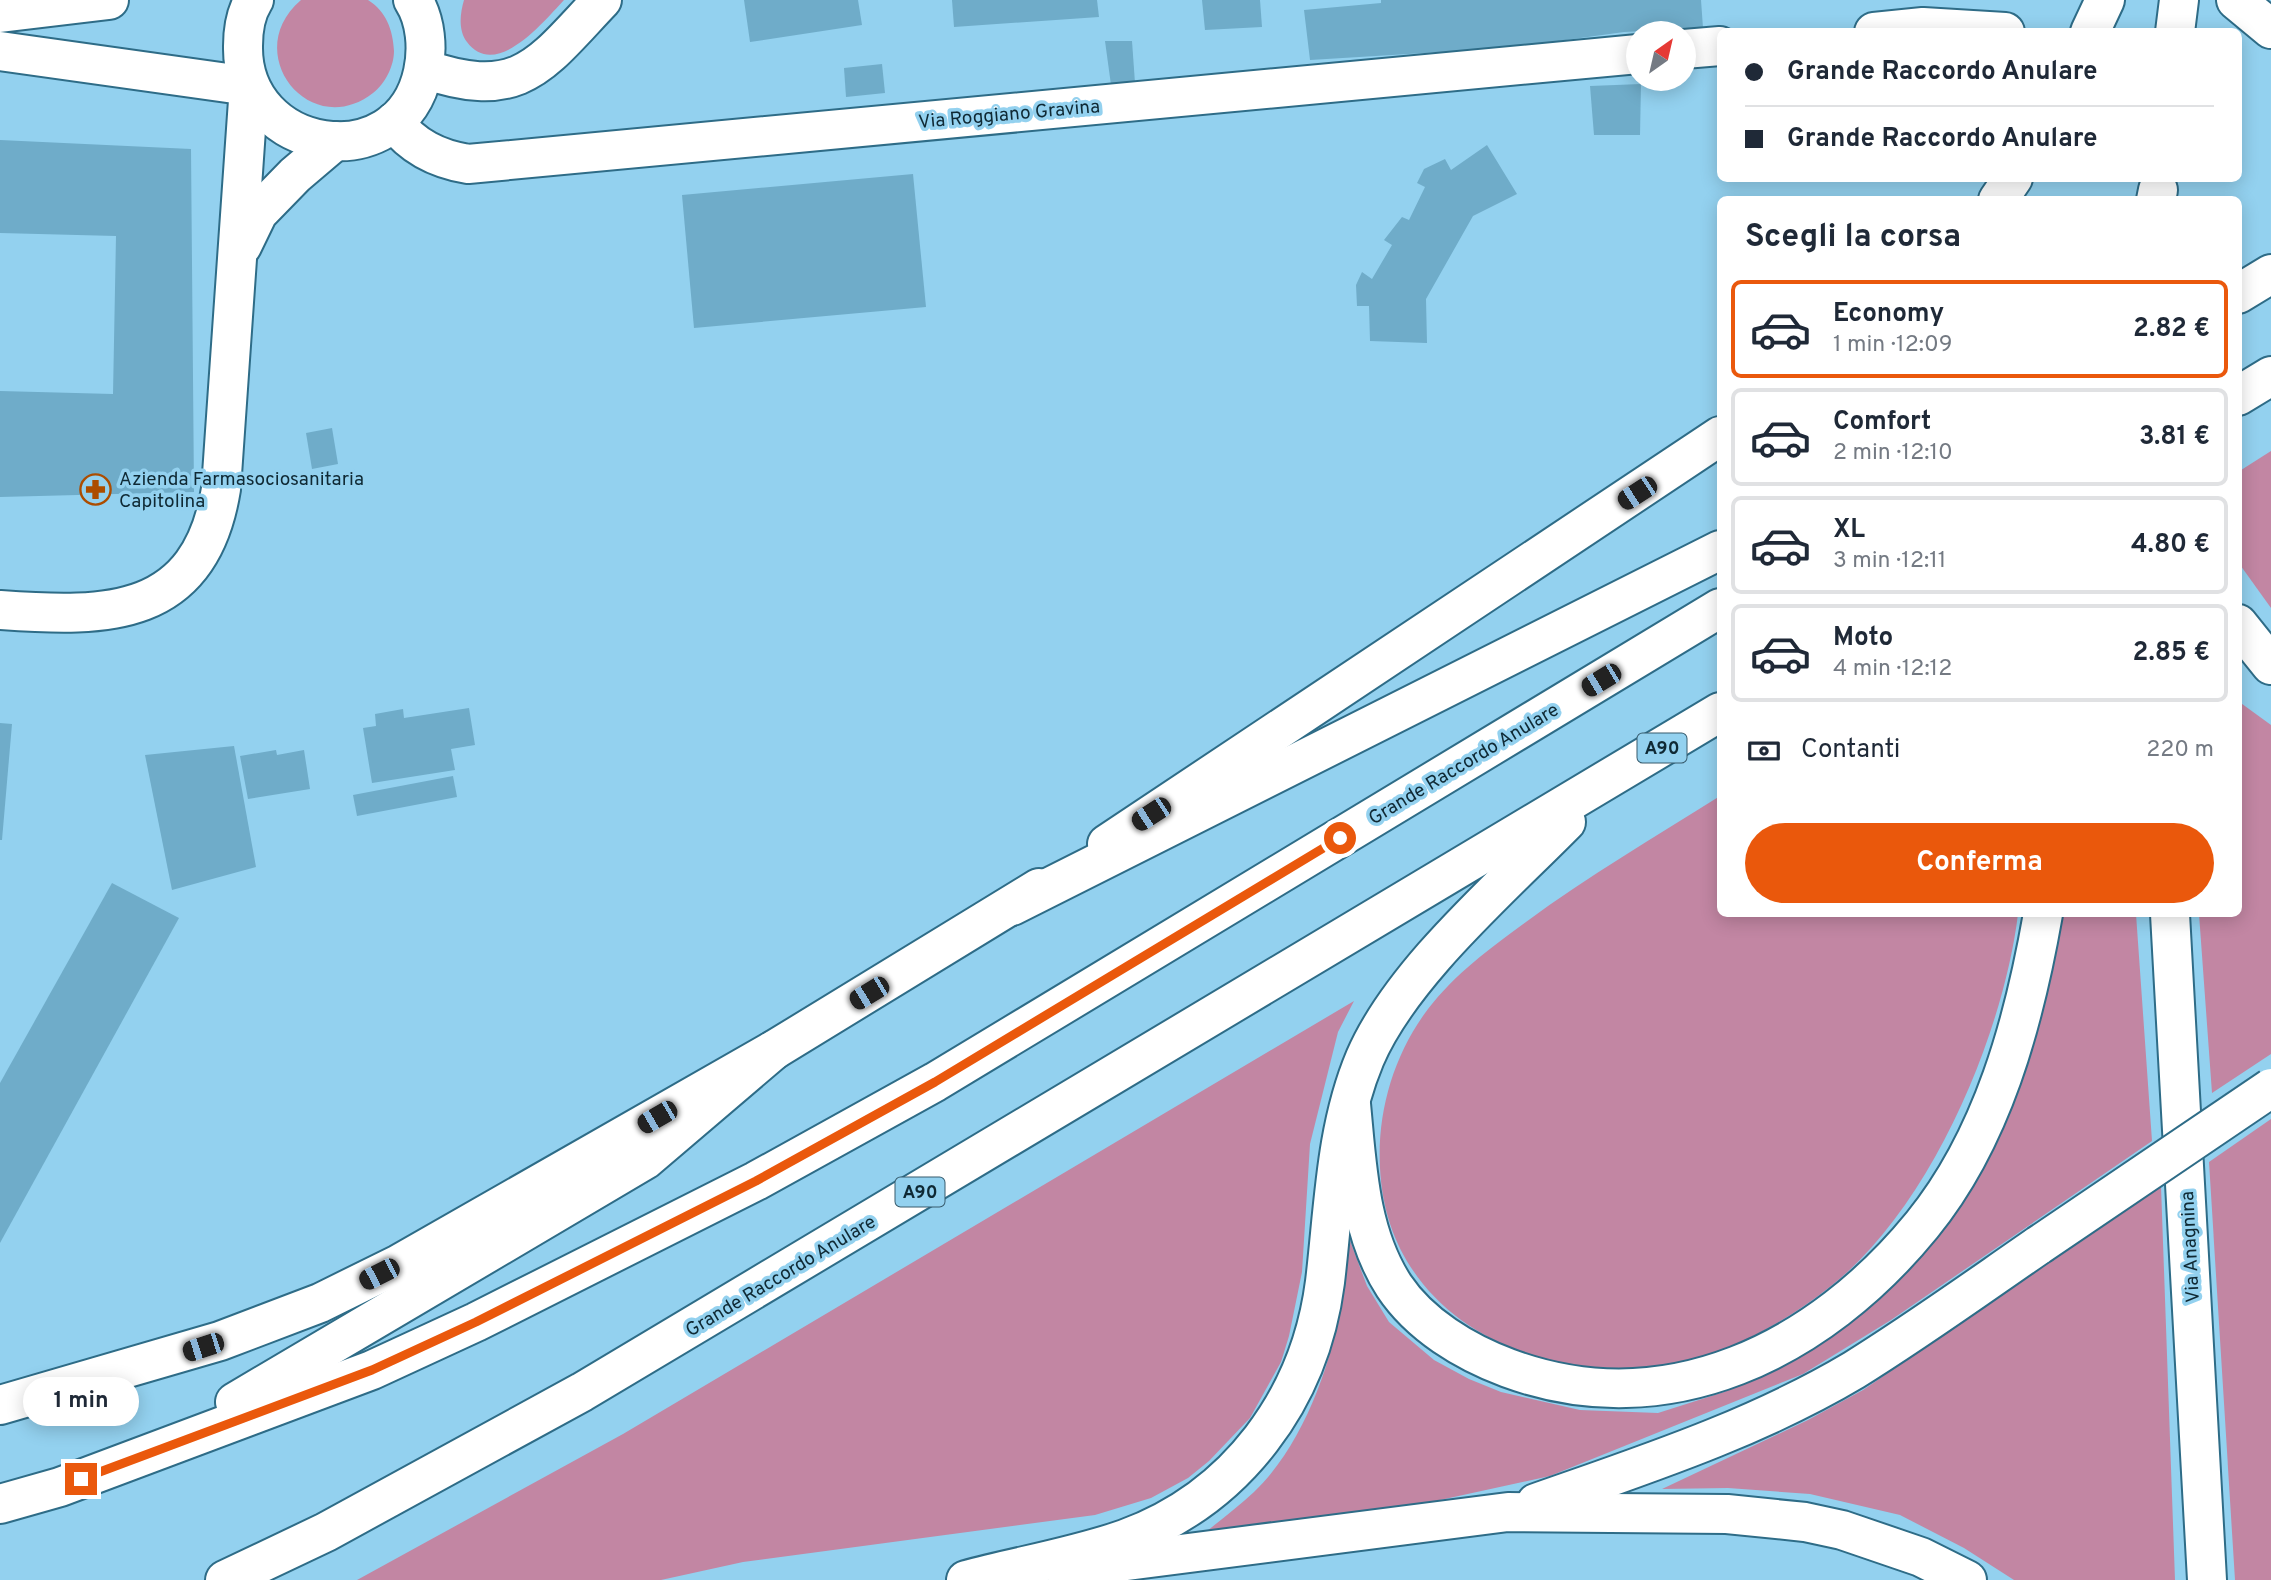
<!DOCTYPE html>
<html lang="it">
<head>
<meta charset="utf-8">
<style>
  body { margin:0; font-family:Overpass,sans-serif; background:#f6f6f7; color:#1f2937; height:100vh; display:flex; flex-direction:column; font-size:26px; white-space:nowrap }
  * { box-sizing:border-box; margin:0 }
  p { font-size:23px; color:#747a83 }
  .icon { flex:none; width:38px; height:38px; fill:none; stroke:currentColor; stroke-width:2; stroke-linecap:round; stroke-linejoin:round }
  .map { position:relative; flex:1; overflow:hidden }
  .panel { position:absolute; left:1717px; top:196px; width:525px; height:721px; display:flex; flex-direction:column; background:#fff; border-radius:10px; box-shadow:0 4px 18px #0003 }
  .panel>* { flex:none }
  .banner { position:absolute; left:1717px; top:28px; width:525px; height:154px; border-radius:10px; box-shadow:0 4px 18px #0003; display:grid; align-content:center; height:154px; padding:0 28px; background:#fff }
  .needle { width:46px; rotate:34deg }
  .buttons { position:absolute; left:1626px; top:21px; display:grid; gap:14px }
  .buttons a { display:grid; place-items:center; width:70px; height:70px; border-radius:50%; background:#fff; box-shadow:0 4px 18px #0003; font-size:35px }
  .end { position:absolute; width:32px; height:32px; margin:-16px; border:9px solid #ea580c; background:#fff; box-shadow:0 0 0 4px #fff }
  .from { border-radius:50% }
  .bubble { position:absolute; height:49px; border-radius:24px; background:#fff; box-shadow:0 4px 18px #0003; font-size:23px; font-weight:700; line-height:49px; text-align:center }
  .car { position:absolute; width:21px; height:42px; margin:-21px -10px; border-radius:9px; box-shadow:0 0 5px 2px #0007; background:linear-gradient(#222 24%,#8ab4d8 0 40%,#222 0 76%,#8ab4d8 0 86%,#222 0) }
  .banner b { display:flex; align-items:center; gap:24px; height:66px; font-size:26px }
  .banner b+b { border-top:2px solid #e0e1e3 }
  .banner i { width:18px; height:18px; background:#1f2937 }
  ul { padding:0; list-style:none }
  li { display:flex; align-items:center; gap:21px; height:98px; margin:0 14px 10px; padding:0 14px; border:4px solid #e0e1e3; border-radius:10px }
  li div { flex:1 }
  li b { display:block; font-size:26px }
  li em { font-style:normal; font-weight:700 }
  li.on { border-color:#ea580c }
  li>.icon { width:63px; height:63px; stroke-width:1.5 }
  h2 { padding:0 28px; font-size:32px; line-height:84px }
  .pay { display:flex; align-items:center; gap:18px; height:77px; padding:0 28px; font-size:26px }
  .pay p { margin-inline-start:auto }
  .action { display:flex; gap:14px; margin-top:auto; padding:14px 28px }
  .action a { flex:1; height:80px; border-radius:42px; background:#ea580c; color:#fff; font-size:28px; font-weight:700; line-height:80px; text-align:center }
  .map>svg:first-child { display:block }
  .green { fill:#c286a3 }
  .building { fill:#6facc9 }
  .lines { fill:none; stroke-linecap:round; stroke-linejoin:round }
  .minor-casing { stroke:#2e6c87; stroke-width:42 }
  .major-casing { stroke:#2e6c87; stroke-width:42 }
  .highway-casing { stroke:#2e6c87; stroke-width:42 }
  .minor { stroke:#fff; stroke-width:38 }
  .major { stroke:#fff; stroke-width:38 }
  .highway { stroke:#fff; stroke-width:38 }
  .major-bridge-casing { stroke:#2e6c87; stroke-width:42; stroke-linecap:butt }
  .major-bridge { stroke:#fff; stroke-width:38 }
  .route { stroke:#ea580c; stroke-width:9 }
  .labels { text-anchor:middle; stroke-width:7; stroke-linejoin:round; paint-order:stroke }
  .shield { fill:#93d1ef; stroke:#375b6c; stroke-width:2 }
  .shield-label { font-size:18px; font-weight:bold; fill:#0f2934 }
  .street-label { font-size:19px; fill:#0f2934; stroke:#93d1ef }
  .poi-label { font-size:19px; fill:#0f2934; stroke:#93d1ef; text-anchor:start }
</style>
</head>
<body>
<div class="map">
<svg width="2271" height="1580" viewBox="0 0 2271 1580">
  <rect width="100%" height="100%" fill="#93d1ef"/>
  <g class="green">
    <path d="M301,0H368C386,11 393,30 394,51C394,66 385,84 373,93C310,142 239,53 301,0Z"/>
    <path d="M464,0H564C545,20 496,81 467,42C458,30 460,14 464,0Z"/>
    <polygon points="2271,451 2271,608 2238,562 2238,472"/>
    <polygon points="2238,701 2271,725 2271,1054 2212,1093 2199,914 2238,914"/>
    <path d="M1720,796V914H2018C2003,1036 1930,1208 1831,1286C1782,1325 1720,1358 1658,1369C1644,1371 1627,1369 1612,1368C1494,1365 1386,1295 1380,1168C1377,1111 1394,1054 1428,1009C1456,973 1489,949 1526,922C1588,876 1655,837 1720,796Z"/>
    <path d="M2060,914H2136L2152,1141L1891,1320L1803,1374L1550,1476L1431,1502L1196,1540C1215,1524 1236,1509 1254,1492C1303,1445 1331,1366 1342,1300C1346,1278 1345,1253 1346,1230L1367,1286L1389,1322L1434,1360L1469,1379L1501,1392L1580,1410L1658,1413L1724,1392L1796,1359L1874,1301L2039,1018L2054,960Z"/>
    <polygon points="1354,1001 1338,1032 1310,1144 1302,1272 1289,1336 1281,1362 1250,1418 1209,1461 1188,1478 1151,1498 1095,1515 743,1562 661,1580 357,1580 623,1434"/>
    <polygon points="2271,1119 2271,1580 2235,1580 2209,1162"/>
    <polygon points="2161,1186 2175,1580 2014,1580 1964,1548 1900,1515 1810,1494 1728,1488 1662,1489 1808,1420 1863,1390"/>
  </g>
  <g class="building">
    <polygon points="744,0 858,0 862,25 750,42"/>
    <polygon points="952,0 1097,0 1099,17 954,27"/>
    <polygon points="1202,0 1260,0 1262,27 1205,30"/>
    <polygon points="1381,0 1701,0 1703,28 1624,32 1507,48 1310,60 1304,10 1381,3"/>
    <polygon points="1105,41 1132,41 1135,83 1111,85"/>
    <polygon points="882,64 885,93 846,97 844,68"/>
    <polygon points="1641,84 1640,135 1594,135 1590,86"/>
    <polygon points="0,140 191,149 194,492 0,497 0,391 113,394 116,236 0,233"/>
    <polygon points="1487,145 1517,194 1473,216 1426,299 1427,343 1370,341 1369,306 1357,306 1356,285 1362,272 1372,279 1392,245 1384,240 1402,217 1409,220 1425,187 1417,183 1424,169 1445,159 1451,170"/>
    <polygon points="913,174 926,307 694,328 682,195"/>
    <polygon points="332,428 338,464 312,469 306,433"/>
    <polygon points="469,708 475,745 451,749 455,770 372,783 363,728 376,726 375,714 403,709 404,718"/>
    <polygon points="0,723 12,724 2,840 0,840"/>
    <polygon points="234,746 256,867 172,890 145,755"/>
    <polygon points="276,750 277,755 304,750 310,789 248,799 240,756"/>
    <polygon points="453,776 457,797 357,816 353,795"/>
    <polygon points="112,883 179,918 0,1243 0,1083"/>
  </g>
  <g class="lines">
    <defs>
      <g id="minor">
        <path d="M254,0C245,14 243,30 243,46C241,154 400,180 423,72C428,49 426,20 413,0"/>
        <polyline points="2236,0 2271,29"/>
        <polyline points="0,13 109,0"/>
        <polyline points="1874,32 1923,27 2005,32"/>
        <polyline points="1684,49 1720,46"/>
        <polyline points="0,51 249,86"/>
        <path d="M424,69C521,102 540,65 602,0"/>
        <path d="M394,122C413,147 437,159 468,164L1638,54"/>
        <polyline points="242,246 258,213 295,175 335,141"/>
        <path d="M0,610C108,618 200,618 221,489L249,86"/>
      </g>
      <g id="major">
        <polyline points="2090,32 2105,0"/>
        <polyline points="2175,32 2179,0"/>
        <polyline points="1998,200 2013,178"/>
        <polyline points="2238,624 2271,665"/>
        <polyline points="1107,844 1720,436"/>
        <polyline points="2170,914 2207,1580"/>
        <polyline points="0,1405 220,1341 320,1303 399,1264 774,1050 1039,888"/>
        <path d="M1536,1503C1644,1465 1755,1429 1854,1370C1917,1331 1978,1287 2039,1245"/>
        <polyline points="1064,1569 1508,1512 1727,1514 1805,1522 1842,1530 1921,1557 1967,1580"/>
      </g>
      <g id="highway">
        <polyline points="2156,200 2158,190"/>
        <polyline points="2238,294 2271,274"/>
        <polyline points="2238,396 2271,376"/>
        <polyline points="1012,906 1720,550"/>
        <path d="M1351,1104C1357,1165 1359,1232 1394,1286C1420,1325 1465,1352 1508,1368C1668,1427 1820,1350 1922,1225C1993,1138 2024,1022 2043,914"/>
        <polyline points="235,1402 645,1160 774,1050"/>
        <polyline points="0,1504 60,1487 372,1370 476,1322 756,1181 935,1082 1720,608"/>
        <polyline points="225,1580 326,1532 582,1392 1720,712"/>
        <path d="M966,1580C1018,1566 1074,1557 1125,1539C1237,1498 1310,1399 1325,1282C1334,1207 1335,1129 1365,1058C1401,974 1501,888 1566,822"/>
      </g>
    </defs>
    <use href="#minor" class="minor-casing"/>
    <use href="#major" class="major-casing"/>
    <use href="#highway" class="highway-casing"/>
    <use href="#minor" class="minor"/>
    <use href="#major" class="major"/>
    <use href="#highway" class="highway"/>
    <defs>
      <polyline id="major-bridge" points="2039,1245 2271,1088"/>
    </defs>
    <use href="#major-bridge" class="major-bridge-casing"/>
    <use href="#major-bridge" class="major-bridge"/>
  </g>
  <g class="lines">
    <polyline class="route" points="81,1479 372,1370 476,1322 756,1181 935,1082 1340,838"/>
  </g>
  <defs>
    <symbol id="pharmacy-ring" viewBox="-11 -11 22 22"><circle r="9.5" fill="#93d1ef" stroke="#ac4d00" stroke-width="1.5"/><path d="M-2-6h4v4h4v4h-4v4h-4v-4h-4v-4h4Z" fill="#ac4d00"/></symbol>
  </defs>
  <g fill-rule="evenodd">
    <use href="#pharmacy-ring" x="78" y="472" width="35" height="35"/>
  </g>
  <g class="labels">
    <g class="shield">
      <rect x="1637.5" y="733.5" width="49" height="29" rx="5"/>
      <rect x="895.5" y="1177.5" width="49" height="29" rx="5"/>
    </g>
    <g class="shield-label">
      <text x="1662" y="754">A90</text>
      <text x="920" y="1198">A90</text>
    </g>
    <g class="street-label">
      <text transform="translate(1009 113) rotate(-5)" y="7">Via Roggiano Gravina</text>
      <text transform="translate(1463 763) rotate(-31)" y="7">Grande Raccordo Anulare</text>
      <text transform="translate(2189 1247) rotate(-93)" y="7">Via Anagnina</text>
      <text transform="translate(780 1275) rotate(-31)" y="7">Grande Raccordo Anulare</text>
    </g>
    <g class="poi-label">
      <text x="119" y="485">Azienda Farmasociosanitaria<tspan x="119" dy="22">Capitolina</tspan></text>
    </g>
  </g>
</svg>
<div class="buttons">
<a><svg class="needle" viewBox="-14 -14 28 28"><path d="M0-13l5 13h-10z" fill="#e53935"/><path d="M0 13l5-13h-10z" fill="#747a83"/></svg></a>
</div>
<i class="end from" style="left:1340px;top:838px"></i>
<i class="end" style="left:81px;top:1479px"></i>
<div class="bubble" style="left:23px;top:1377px;width:116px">1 min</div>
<i class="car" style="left:1637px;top:493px;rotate:237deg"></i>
<i class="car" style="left:1601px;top:680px;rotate:239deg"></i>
<i class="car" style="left:1151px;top:814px;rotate:237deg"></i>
<i class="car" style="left:869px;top:993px;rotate:239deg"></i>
<i class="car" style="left:657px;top:1117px;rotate:240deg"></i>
<i class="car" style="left:379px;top:1274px;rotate:243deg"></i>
<i class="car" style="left:203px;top:1347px;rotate:252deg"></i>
<div class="banner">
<b><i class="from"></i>Grande Raccordo Anulare</b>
<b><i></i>Grande Raccordo Anulare</b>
</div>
<section class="panel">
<h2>Scegli la corsa</h2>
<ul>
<li class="on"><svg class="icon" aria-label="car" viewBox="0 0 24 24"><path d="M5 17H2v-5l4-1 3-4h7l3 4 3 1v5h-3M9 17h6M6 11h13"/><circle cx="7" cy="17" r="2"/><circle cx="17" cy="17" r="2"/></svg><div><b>Economy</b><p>1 min · 12:09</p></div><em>2.82 €</em></li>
<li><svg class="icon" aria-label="car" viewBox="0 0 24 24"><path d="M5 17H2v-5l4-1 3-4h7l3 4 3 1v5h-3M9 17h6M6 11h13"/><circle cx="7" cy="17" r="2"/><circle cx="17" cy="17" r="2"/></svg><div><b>Comfort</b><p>2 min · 12:10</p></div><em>3.81 €</em></li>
<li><svg class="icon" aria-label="car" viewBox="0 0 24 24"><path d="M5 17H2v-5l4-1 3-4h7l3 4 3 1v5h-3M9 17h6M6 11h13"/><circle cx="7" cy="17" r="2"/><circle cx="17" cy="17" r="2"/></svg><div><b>XL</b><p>3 min · 12:11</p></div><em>4.80 €</em></li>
<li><svg class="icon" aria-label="car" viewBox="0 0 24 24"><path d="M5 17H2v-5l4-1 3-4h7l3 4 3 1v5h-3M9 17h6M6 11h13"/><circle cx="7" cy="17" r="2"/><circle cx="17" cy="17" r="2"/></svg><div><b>Moto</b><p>4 min · 12:12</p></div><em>2.85 €</em></li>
</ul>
<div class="pay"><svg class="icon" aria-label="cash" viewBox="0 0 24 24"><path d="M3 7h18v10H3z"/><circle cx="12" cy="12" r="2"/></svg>Contanti<p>220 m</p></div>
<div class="action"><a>Conferma</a></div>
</section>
</div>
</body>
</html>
